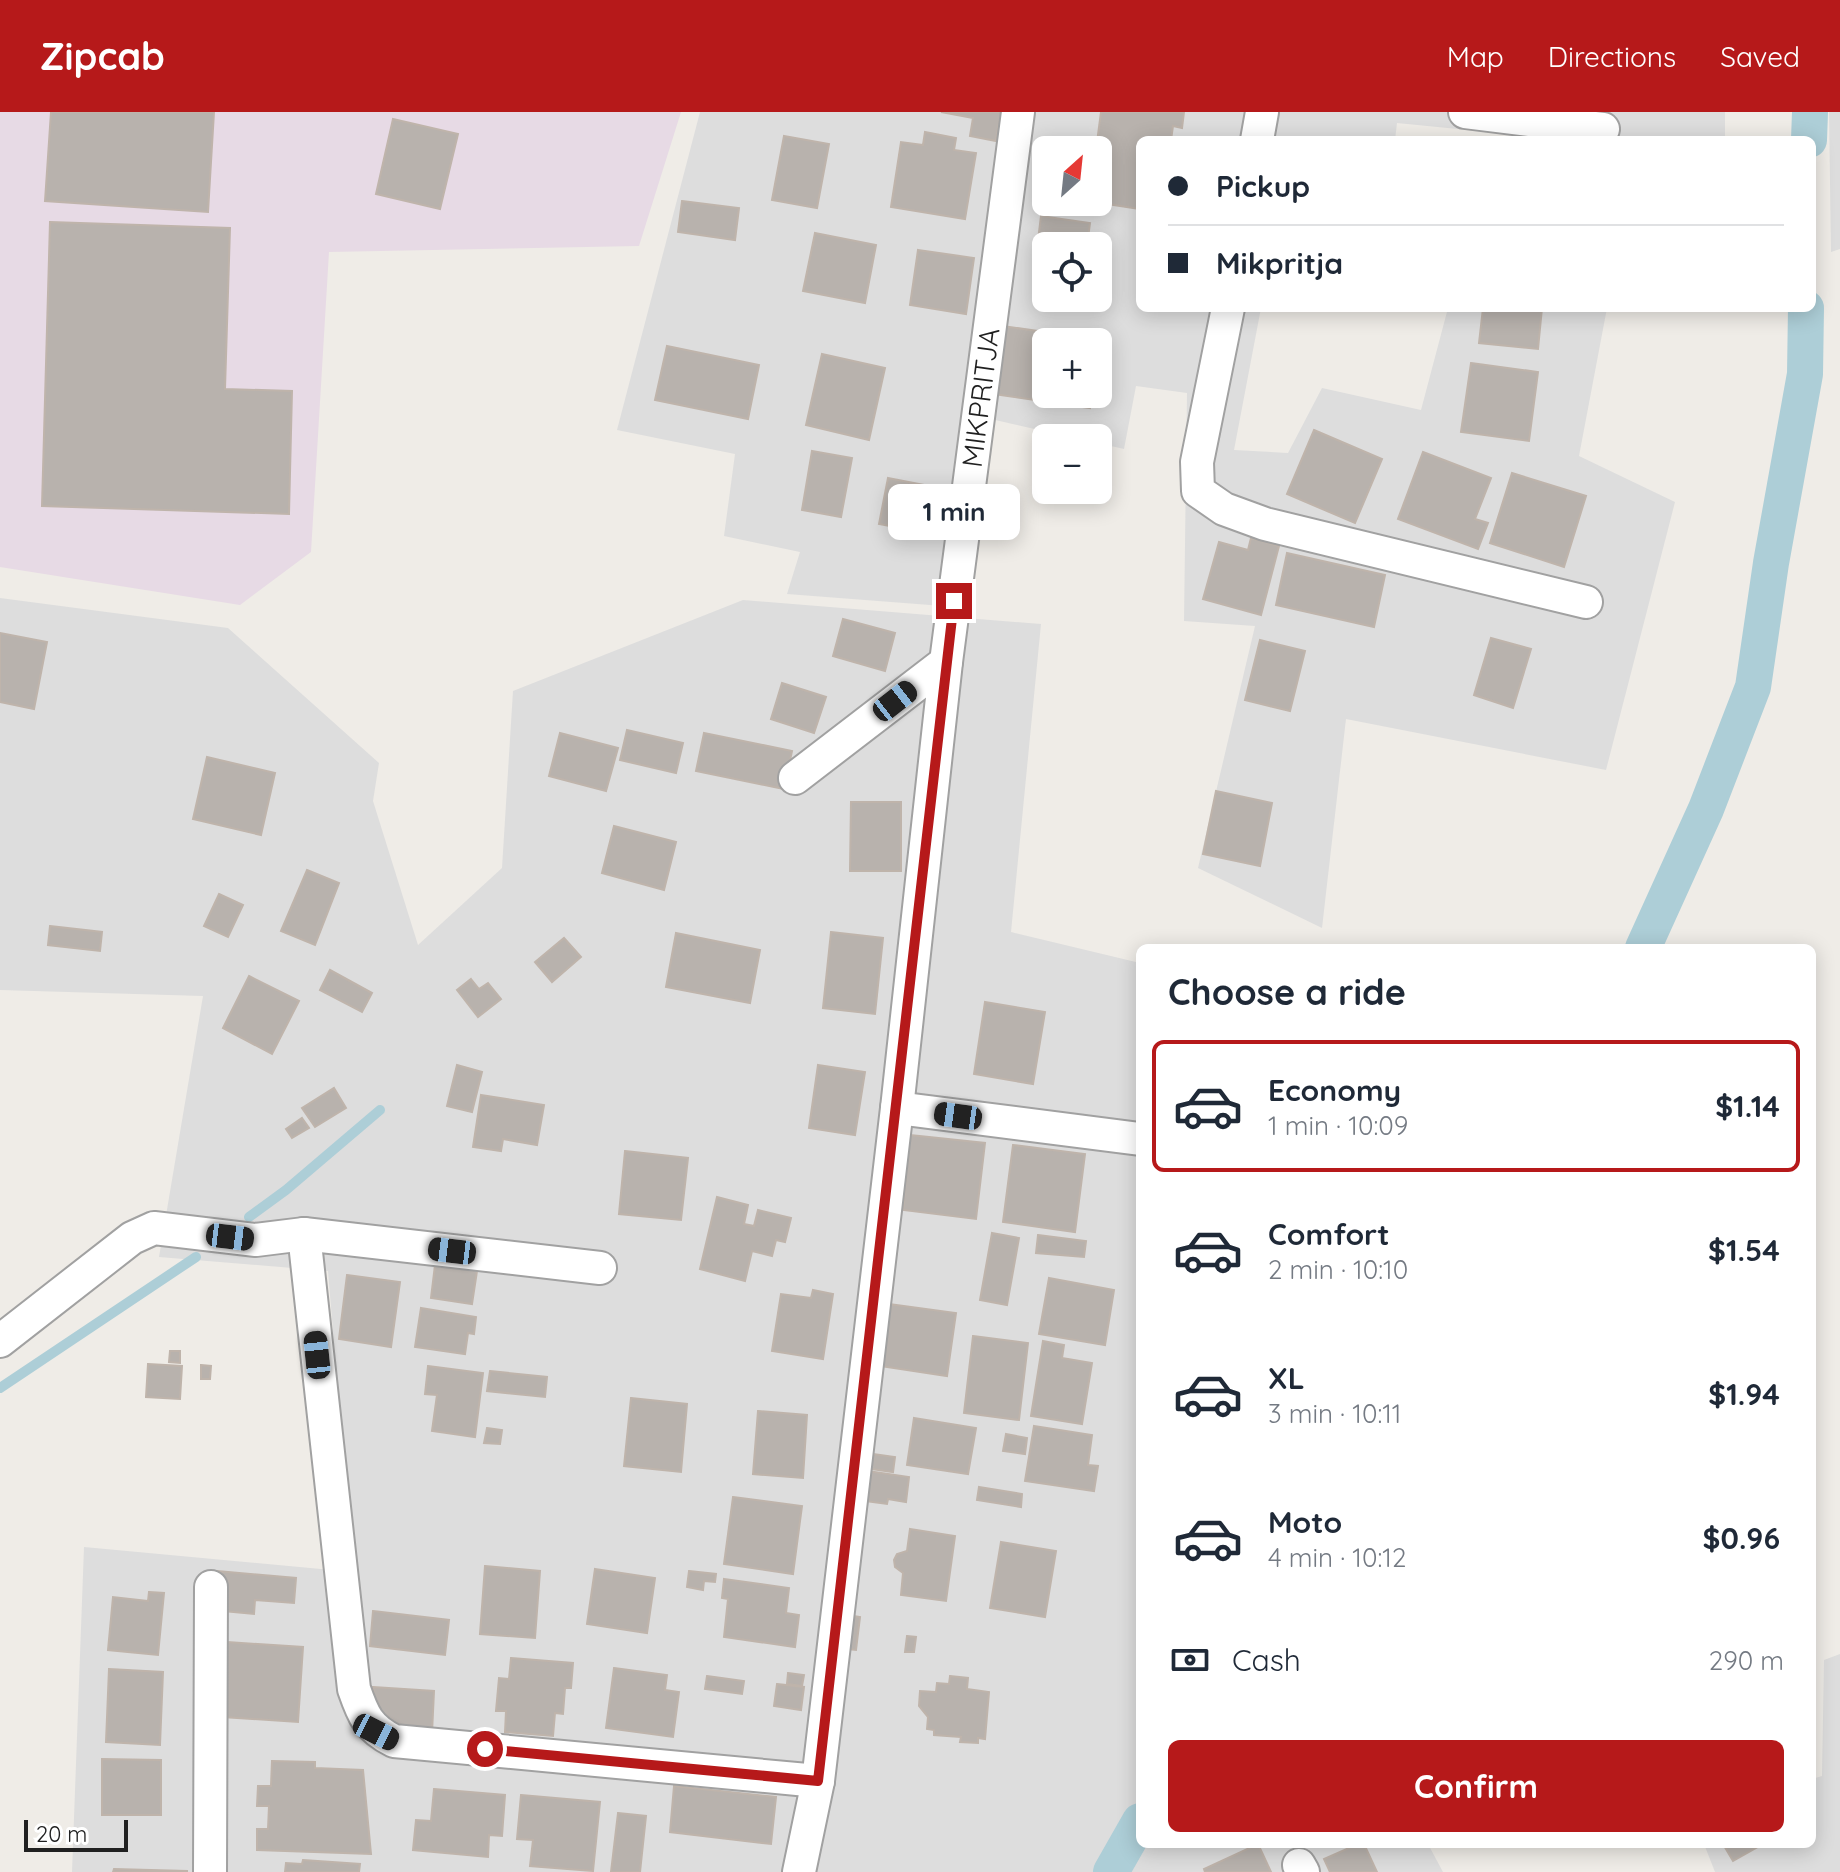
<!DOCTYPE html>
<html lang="en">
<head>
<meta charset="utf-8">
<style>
  body { margin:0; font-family:Quicksand,sans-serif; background:#f2f2f3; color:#1f2937; height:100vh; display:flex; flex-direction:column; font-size:30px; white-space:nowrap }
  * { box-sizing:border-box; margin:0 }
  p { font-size:26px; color:#747a83 }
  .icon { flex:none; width:44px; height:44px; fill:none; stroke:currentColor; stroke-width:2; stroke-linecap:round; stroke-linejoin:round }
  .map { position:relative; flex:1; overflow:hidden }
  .panel { position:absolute; left:1136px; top:832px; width:680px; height:904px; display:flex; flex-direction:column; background:#fff; border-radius:12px; box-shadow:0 4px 20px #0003 }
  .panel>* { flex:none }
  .hud { position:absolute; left:1136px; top:24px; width:680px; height:176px; border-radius:12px; box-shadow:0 4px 20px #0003; display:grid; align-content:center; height:176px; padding:0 32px; background:#fff }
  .needle { width:52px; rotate:27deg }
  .buttons { position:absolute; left:1032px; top:24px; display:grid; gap:16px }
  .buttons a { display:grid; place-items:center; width:80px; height:80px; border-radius:12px; background:#fff; box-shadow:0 4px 20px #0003; font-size:40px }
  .scale { position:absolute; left:24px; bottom:20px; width:104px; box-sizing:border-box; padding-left:8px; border:4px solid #202020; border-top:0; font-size:22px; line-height:28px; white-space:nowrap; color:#202020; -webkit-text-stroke:6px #fff; paint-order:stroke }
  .end { position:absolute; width:36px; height:36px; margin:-18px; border:10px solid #b6191a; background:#fff; box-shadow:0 0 0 4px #fff }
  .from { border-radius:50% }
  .bubble { position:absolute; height:56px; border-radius:12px; background:#fff; box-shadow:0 4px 20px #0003; font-size:26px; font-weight:800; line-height:56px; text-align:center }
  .car { position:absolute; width:24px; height:48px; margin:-24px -12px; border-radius:10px; box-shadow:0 0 6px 2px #0007; background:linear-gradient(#222 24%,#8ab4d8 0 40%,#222 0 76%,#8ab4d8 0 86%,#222 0) }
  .hud b { display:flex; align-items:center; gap:28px; height:76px; font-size:30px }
  .hud b+b { border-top:2px solid #e0e1e3 }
  .hud i { width:20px; height:20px; background:#1f2937 }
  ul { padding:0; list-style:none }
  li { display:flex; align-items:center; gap:24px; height:132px; margin:0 16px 12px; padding:0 16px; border:4px solid transparent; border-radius:12px }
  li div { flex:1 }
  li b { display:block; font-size:30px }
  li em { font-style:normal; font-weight:800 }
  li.active { border-color:#b6191a }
  li>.icon { width:72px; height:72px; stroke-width:1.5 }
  h2 { padding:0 32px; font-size:36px; line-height:96px }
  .pay { display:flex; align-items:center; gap:20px; height:88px; padding:0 32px; font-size:30px }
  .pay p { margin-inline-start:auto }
  .primary-button { display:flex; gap:16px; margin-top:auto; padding:16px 32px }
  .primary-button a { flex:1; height:92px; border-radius:12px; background:#b6191a; color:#fff; font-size:32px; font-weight:800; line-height:92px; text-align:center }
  header { display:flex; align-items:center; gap:48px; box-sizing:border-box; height:112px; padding:0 40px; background:#b6191a; color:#fff }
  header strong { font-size:38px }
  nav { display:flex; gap:44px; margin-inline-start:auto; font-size:28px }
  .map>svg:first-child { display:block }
  .residential { fill:#ddd; fill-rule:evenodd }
  .industrial { fill:#e7dae5 }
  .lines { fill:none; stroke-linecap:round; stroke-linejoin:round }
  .stream { stroke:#adced7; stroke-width:10 }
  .canal { stroke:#adced7; stroke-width:36 }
  .building { fill:#b8b2ad; stroke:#bfb4ab; stroke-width:2 }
  .minor-casing { stroke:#a1a1a1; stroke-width:36 }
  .minor { stroke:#fff; stroke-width:32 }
  .route { stroke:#b6191a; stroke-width:10 }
  .labels { text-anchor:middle; stroke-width:6; stroke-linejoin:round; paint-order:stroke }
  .street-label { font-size:28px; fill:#202020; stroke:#fff }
</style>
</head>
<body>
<header>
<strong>Zipcab</strong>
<nav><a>Map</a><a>Directions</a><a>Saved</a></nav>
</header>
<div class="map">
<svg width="1840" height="1760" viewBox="0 0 1840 1760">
  <rect width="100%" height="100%" fill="#efece7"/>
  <g class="residential">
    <path d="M700,0H1725V28H1570L1397,11L1395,28H1140V196H1261L1234,338L1288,341L1322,276L1421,298L1448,196H1607L1579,344L1675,390L1606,658L1346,607L1322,816L1198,756L1255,514L1184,509L1187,281L1136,274L1124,337L1098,331V326H1074L965,301L956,495L787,482L800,440L724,424L735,342L617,318ZM1046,38H1098V90H1046ZM1046,134H1098V186H1046ZM1046,230H1098V282H1046Z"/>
    <polygon points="1829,0 1840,0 1840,137 1831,140"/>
    <polygon points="0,486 228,516 379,651 373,689 418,833 502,756 513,579 743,488 1041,512 1011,820 1140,851 1140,1732 1428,1732 1443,1760 72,1760 84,1435 353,1460 328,1159 159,1145 203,884 0,878"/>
    <polygon points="1840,1542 1840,1760 1715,1760 1704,1732 1812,1732 1812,1667 1822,1664 1824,1548"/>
  </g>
  <polygon class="industrial" points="0,0 681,0 639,134 329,140 311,440 240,493 0,455"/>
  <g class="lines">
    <g class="stream">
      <polyline points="249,1105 286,1078 380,998"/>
      <polyline points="0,1276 196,1145"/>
    </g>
    <g class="canal">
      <polyline points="1809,28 1810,0"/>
      <polyline points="1643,836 1706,697 1753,575 1771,451 1805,262 1806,196"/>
      <polyline points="1111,1760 1140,1709"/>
    </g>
  </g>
  <g class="building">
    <polygon points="51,0 214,0 208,100 45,89"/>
    <polygon points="941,0 1001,0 996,29 970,24 973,6"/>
    <polygon points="1101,0 1184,0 1182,16 1173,14 1171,28 1140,28 1140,97 1094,90 1098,90 1098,38 1096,38"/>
    <polygon points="393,7 458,22 440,97 376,82"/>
    <polygon points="925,20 956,26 954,38 976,41 965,107 891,95 901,30 923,33"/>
    <polygon points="784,24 829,32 817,96 772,88"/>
    <polygon points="682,89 739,96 735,128 678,120"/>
    <polygon points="1041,104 1090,111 1087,134 1046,134 1046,154 1035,153"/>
    <polygon points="50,110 230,116 225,277 292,279 289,402 42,394"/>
    <polygon points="815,121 876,133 865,191 803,179"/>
    <polygon points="918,138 974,146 966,202 910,193"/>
    <polygon points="1483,196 1542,196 1538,237 1479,231"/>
    <polygon points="1003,214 1100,228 1098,242 1098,230 1046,230 1046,282 1092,282 1090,296 993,282"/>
    <polygon points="667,234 759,253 748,307 655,288"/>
    <polygon points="822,242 885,256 869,328 806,313"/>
    <polygon points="1471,251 1538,260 1529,329 1461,320"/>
    <polygon points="1314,318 1382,347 1355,411 1287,382"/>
    <polygon points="812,339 852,346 841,405 802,398"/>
    <polygon points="1423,340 1491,366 1475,407 1488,411 1478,437 1398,407"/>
    <polygon points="1512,361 1586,384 1564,455 1490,431"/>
    <polygon points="888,366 940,376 932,422 879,412"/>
    <polygon points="1251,426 1279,434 1261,503 1203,487 1219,430 1248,438"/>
    <polygon points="1287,441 1385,463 1374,515 1276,493"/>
    <polygon points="843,507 895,521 885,559 833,544"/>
    <polygon points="0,521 47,530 34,597 0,590"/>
    <polygon points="1491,526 1531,537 1513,596 1474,583"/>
    <polygon points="1260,528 1305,539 1290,599 1245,588"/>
    <polygon points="782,571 826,585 814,621 771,607"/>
    <polygon points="627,618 683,631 676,661 620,648"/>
    <polygon points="560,621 618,636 606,679 549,664"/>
    <polygon points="704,621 792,639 784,677 696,659"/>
    <polygon points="207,645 275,661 261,723 193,707"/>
    <polygon points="1216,679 1272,691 1260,754 1203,742"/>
    <polygon points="851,690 901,690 901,759 850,759"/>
    <polygon points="614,714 676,730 664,778 602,761"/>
    <polygon points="307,758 339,771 315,833 281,819"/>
    <polygon points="219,782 243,793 228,825 204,814"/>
    <polygon points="50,814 102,820 100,839 48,833"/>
    <polygon points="831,820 883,826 875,902 823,896"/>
    <polygon points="676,821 760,838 750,891 666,875"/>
    <polygon points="564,826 581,845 552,870 535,850"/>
    <polygon points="330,858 372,881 362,900 320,878"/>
    <polygon points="249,864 299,889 272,942 223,916"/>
    <polygon points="471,867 479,877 488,871 501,887 478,905 457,878"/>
    <polygon points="985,890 1045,900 1033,972 974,962"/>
    <polygon points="457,953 482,960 472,1000 447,994"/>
    <polygon points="818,953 865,960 855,1023 809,1016"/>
    <polygon points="334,976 346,996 315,1015 302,996"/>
    <polygon points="481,983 544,993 537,1033 503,1027 501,1039 473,1035"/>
    <polygon points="302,1006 309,1016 292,1026 286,1017"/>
    <polygon points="910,1023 985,1031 976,1107 903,1098"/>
    <polygon points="1013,1033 1085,1042 1075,1120 1003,1110"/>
    <polygon points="625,1039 688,1046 681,1108 619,1102"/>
    <polygon points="717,1085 748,1093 744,1112 754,1114 758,1098 791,1106 785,1130 776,1128 772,1144 752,1139 745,1169 700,1157"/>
    <polygon points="992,1121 1019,1126 1007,1193 980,1188"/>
    <polygon points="1038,1123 1086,1129 1084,1145 1036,1141"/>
    <polygon points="435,1153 477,1159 472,1192 431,1186"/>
    <polygon points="347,1163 400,1170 391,1235 339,1227"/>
    <polygon points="1049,1166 1114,1178 1105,1233 1039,1222"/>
    <polygon points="813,1178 833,1182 823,1247 772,1239 781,1182 811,1186"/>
    <polygon points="889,1192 956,1201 947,1264 880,1254"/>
    <polygon points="421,1196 476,1205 474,1222 468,1221 465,1242 415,1235"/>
    <polygon points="973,1224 1028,1231 1019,1308 964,1301"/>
    <polygon points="1043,1229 1064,1233 1062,1246 1092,1251 1082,1312 1031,1304"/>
    <polygon points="170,1239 180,1239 180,1251 169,1250"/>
    <polygon points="148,1252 182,1254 180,1287 146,1285"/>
    <polygon points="201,1253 211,1254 210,1267 201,1267"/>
    <polygon points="428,1254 483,1261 475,1325 432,1319 437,1283 425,1282"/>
    <polygon points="490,1259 547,1265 545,1285 487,1279"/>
    <polygon points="631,1286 687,1292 681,1360 624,1354"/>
    <polygon points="758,1299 807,1303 803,1366 753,1362"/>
    <polygon points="914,1306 976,1316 968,1362 907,1353"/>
    <polygon points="1034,1314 1092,1323 1088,1353 1098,1354 1094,1379 1025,1369"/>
    <polygon points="487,1316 502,1318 500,1332 484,1331"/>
    <polygon points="1006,1322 1027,1326 1025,1342 1003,1339"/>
    <polygon points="866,1341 895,1345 893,1360 864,1356"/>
    <polygon points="861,1358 909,1365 906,1390 888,1387 887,1392 857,1388"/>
    <polygon points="979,1375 1022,1382 1021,1395 977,1388"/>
    <polygon points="733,1385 802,1394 793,1462 724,1452"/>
    <polygon points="910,1417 955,1424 946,1489 901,1483 903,1461 895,1455 894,1448 897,1442 907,1439"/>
    <polygon points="1001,1430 1056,1439 1045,1505 990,1496"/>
    <polygon points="485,1454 540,1459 535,1526 480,1522"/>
    <polygon points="595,1457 655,1466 647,1521 587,1512"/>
    <polygon points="217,1459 296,1466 294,1491 255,1488 254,1502 213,1498"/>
    <polygon points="689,1459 716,1462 715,1470 704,1469 703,1478 687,1475"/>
    <polygon points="724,1467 789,1476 786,1501 799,1503 795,1535 724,1525 728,1487 722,1486"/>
    <polygon points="149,1480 164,1481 158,1543 108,1538 113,1485 148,1489"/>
    <polygon points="373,1499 449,1508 445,1543 370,1534"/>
    <polygon points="842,1502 860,1505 856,1538 838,1536"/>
    <polygon points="907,1524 916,1525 914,1540 905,1540"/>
    <polygon points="227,1530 303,1535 298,1610 223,1605"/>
    <polygon points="511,1546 573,1551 571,1576 565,1576 563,1602 555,1601 553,1624 505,1620 506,1599 496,1599 499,1566 509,1567"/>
    <polygon points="614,1556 667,1563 665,1578 679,1580 673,1625 606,1616"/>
    <polygon points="109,1557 163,1560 160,1633 106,1630"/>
    <polygon points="788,1561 804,1563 802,1574 787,1572"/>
    <polygon points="707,1564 744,1569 742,1582 705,1577"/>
    <polygon points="950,1564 968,1566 967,1577 989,1580 985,1627 978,1626 978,1631 960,1630 961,1625 934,1623 934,1618 927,1617 928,1605 919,1594 920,1579 936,1580 937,1571 949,1572"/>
    <polygon points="777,1572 804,1575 801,1598 774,1594"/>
    <polygon points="373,1575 434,1579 432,1621 380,1619"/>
    <polygon points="102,1647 161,1648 161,1703 102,1703"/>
    <polygon points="272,1649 315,1650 315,1656 363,1658 371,1742 257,1738 257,1717 268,1717 269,1694 257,1694 258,1674 271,1674"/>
    <polygon points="674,1674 776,1685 771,1732 670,1720"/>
    <polygon points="434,1677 505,1683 502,1724 489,1723 488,1745 413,1738 416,1708 431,1709"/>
    <polygon points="521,1683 600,1690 593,1759 530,1754 533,1728 517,1727"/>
    <polygon points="618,1701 646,1704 640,1760 611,1760"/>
    <polygon points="1258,1732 1271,1760 1205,1760 1204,1757"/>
    <polygon points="1358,1732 1364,1732 1377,1760 1330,1760 1324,1747"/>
    <polygon points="1723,1732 1763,1732 1733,1749"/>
    <polygon points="303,1748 360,1752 359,1760 285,1760 286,1751 302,1752"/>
    <polygon points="114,1757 187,1759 187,1760 113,1760"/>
  </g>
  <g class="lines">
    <defs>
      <g id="minor">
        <polyline points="1465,0 1603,17"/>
        <polyline points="1257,28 1262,0"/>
        <polyline points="1228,196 1197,350 1198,379 1224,397 1265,412 1586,490"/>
        <polyline points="795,666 946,550"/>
        <polyline points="897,996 1140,1027"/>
        <path d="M304,1122L354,1577C363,1603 368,1616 394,1629L818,1669"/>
        <polyline points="0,1229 132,1126 154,1116 256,1128 304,1122 600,1156"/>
        <polyline points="1299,1753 1303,1760"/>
        <polyline points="210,1760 211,1475"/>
        <path id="s1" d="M799,1760L818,1669L897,996L946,550L1018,0"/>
      </g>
    </defs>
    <use href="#minor" class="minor-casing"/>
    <use href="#minor" class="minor"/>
  </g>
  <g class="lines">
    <polyline class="route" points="485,1637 818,1669 954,489"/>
  </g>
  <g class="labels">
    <g class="street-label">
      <text dy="10" stroke="none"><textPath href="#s1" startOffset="1486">MIKPRITJA</textPath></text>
    </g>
  </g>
</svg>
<div class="buttons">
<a><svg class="needle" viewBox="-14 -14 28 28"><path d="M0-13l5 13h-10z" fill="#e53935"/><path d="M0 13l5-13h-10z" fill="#747a83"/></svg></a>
<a><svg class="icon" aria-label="locate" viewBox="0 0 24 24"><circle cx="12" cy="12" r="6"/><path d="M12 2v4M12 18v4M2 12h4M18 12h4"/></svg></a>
<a>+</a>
<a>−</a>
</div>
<div class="scale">20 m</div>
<i class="end from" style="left:485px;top:1637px"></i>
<i class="end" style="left:954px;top:489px"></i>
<div class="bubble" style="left:888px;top:372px;width:132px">1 min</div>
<i class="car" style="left:895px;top:589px;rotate:52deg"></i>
<i class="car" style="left:958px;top:1004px;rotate:278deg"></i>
<i class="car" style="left:230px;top:1125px;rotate:97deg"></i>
<i class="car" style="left:452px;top:1139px;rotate:277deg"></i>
<i class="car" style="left:317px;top:1243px;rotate:354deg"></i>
<i class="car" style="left:376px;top:1620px;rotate:117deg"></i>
<div class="hud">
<b><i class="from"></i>Pickup</b>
<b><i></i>Mikpritja</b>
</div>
<section class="panel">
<h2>Choose a ride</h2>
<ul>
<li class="active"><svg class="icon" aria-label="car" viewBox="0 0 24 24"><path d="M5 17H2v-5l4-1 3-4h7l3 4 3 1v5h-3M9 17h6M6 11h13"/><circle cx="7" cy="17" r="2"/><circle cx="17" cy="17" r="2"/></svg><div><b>Economy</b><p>1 min · 10:09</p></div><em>$1.14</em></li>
<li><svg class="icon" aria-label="car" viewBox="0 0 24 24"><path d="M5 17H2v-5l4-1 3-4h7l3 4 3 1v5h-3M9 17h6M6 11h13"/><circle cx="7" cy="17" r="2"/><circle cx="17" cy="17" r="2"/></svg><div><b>Comfort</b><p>2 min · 10:10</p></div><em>$1.54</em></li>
<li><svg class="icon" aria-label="car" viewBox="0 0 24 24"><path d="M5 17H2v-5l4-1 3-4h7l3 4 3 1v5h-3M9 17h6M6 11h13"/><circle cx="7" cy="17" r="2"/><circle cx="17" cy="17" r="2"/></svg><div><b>XL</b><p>3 min · 10:11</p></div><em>$1.94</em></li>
<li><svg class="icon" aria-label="car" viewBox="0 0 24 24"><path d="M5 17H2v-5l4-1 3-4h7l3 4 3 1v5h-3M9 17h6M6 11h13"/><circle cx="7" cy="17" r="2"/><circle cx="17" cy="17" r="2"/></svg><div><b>Moto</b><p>4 min · 10:12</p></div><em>$0.96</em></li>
</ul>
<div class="pay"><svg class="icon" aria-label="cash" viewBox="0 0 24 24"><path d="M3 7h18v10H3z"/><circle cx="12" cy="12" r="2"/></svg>Cash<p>290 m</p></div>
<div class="primary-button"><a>Confirm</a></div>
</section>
</div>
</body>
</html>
